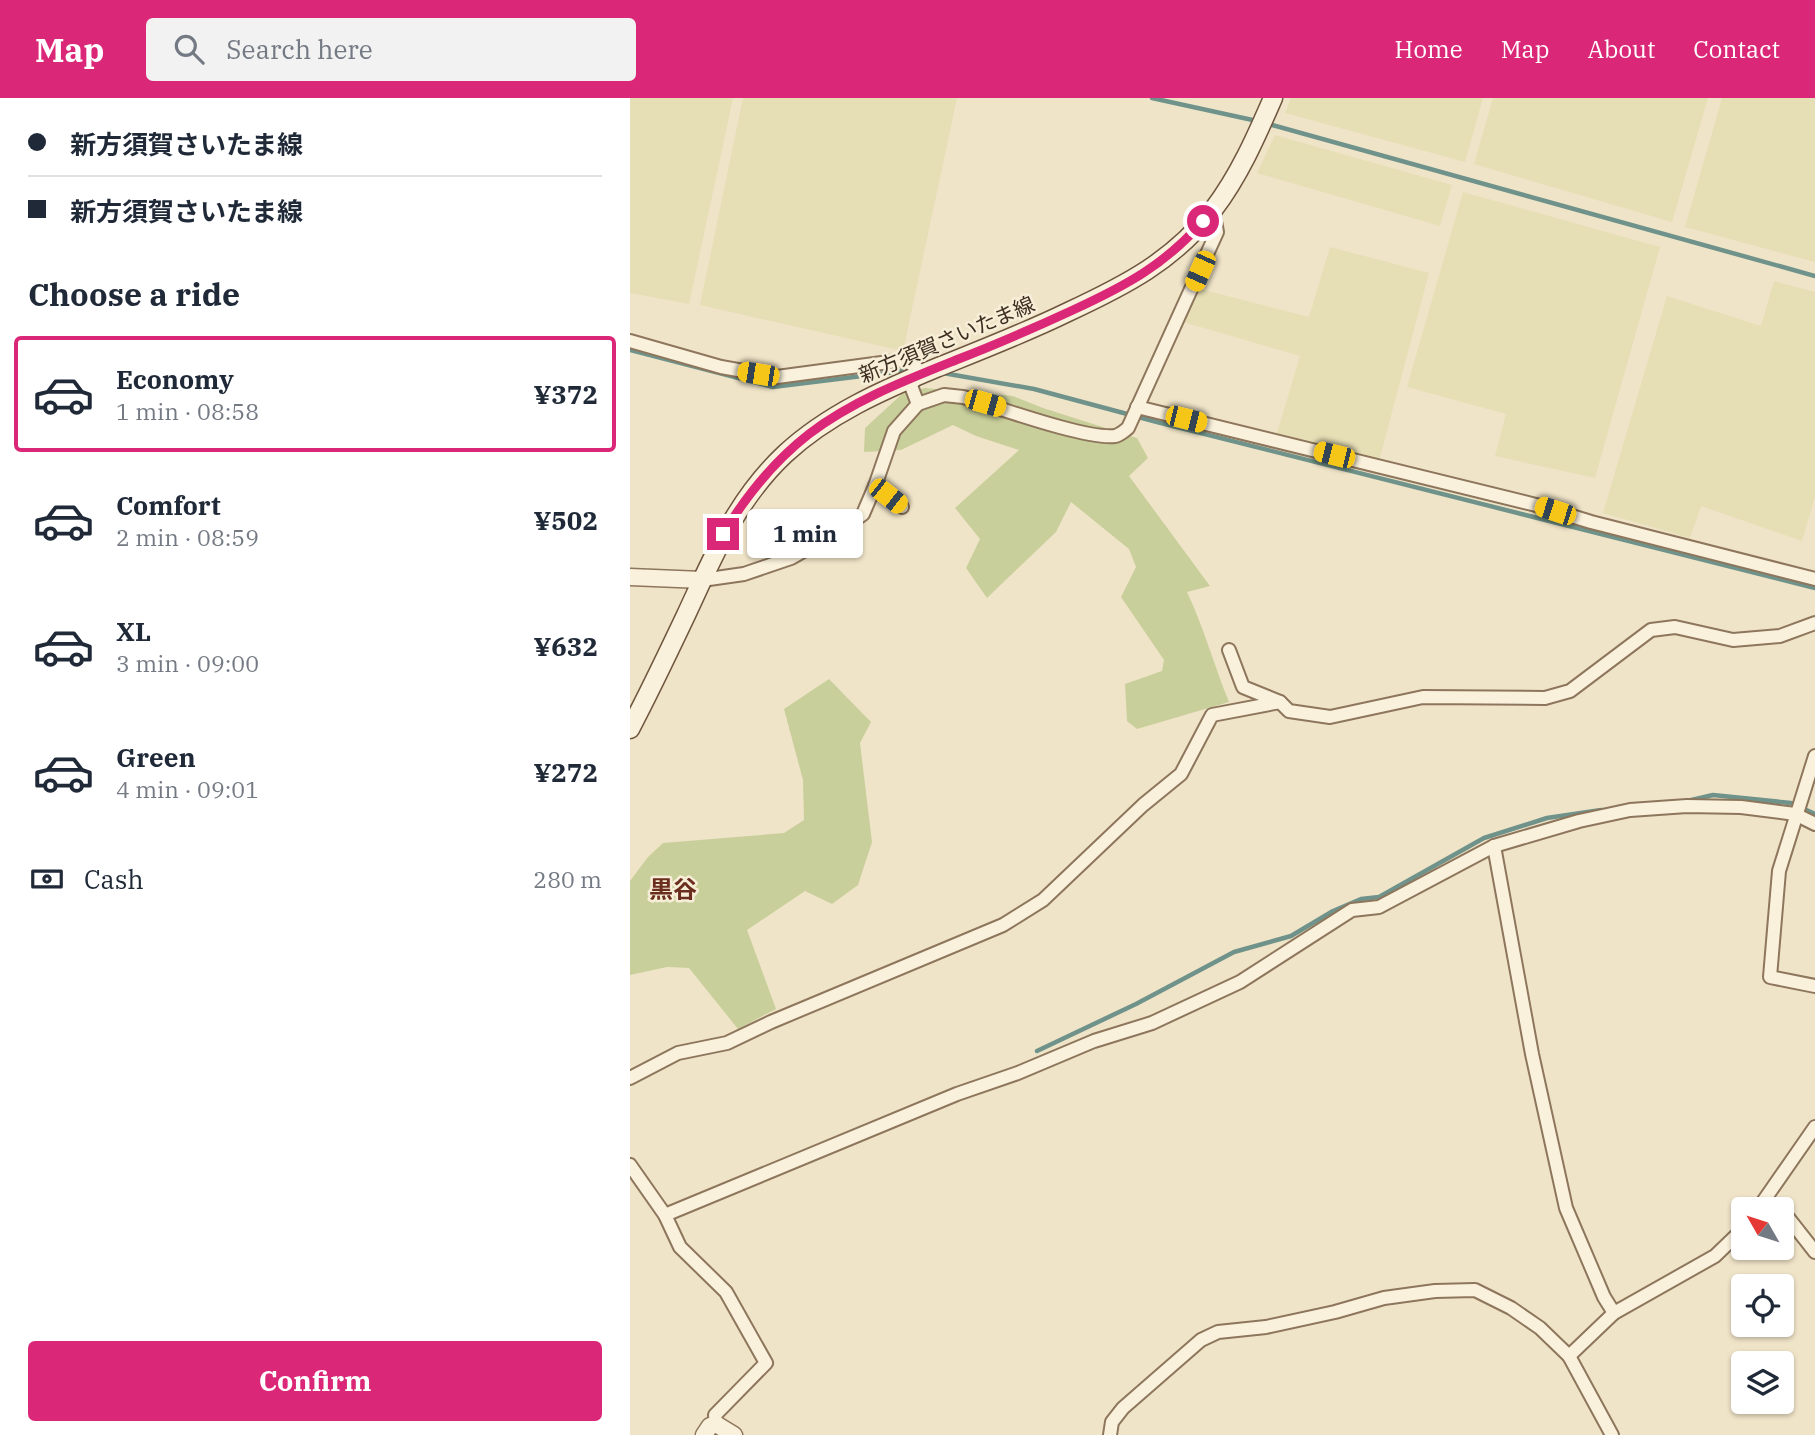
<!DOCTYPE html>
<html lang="en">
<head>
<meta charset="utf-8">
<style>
  body { margin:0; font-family:"IBM Plex Serif","Noto Sans JP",serif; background:#f2f2f3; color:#1f2937; height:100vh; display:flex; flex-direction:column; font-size:26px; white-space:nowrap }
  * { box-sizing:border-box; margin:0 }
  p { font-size:23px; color:#747a83 }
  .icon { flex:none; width:38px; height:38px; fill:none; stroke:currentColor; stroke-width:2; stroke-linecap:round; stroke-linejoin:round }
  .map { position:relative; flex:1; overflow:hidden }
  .details { display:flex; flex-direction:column; background:#fff; width:630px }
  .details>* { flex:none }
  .hud { display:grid; align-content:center; height:154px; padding:0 28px; background:#fff }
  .needle { width:46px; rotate:309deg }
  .buttons { position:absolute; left:1101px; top:1099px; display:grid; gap:14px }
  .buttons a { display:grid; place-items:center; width:63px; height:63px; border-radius:7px; background:#fff; box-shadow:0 2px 5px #0004; font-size:35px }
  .end { position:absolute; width:32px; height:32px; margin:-16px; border:9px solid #db2777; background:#fff; box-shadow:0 0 0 4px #fff }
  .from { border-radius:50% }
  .bubble { position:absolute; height:49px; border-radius:7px; background:#fff; box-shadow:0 2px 5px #0004; font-size:23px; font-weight:800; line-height:49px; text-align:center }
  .car { position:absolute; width:21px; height:42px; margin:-21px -10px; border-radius:9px; box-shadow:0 0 5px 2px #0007; background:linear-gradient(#f5c518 24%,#345 0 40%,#f5c518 0 76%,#345 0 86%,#f5c518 0) }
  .hud b { display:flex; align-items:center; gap:24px; height:66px; font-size:26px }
  .hud b+b { border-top:2px solid #e0e1e3 }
  .hud i { width:18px; height:18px; background:#1f2937 }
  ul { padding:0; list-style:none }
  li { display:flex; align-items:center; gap:21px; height:116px; margin:0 14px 10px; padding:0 14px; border:4px solid transparent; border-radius:7px }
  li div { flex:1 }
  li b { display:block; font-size:26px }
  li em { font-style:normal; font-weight:800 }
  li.active { border-color:#db2777 }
  li>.icon { width:63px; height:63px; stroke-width:1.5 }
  h2 { padding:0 28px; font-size:32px; line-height:84px }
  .pay { display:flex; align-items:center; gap:18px; height:77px; padding:0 28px; font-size:26px }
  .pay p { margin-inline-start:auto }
  .cta { display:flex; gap:14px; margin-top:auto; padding:14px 28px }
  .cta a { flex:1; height:80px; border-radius:7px; background:#db2777; color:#fff; font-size:28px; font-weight:800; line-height:80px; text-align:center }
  header { display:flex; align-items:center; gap:42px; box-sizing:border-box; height:98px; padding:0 35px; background:#db2777; color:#fff }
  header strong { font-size:33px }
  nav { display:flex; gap:38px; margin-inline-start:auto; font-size:24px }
  .search { width:490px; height:63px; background:#f2f2f3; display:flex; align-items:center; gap:18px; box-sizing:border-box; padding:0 24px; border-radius:7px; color:#747a83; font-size:26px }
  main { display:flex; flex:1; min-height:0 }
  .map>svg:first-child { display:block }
  .farmland { fill:#e6deb5 }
  .green { fill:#c9cf9b }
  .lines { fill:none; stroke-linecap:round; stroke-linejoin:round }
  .stream { stroke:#6f938a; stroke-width:4.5 }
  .minor-casing { stroke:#8d765c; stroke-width:16 }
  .tertiary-casing { stroke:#8d765c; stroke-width:19 }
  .secondary-casing { stroke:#6f573f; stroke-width:21 }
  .minor { stroke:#faf1dc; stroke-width:12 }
  .tertiary { stroke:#faf1dc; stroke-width:16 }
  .secondary { stroke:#faf1dc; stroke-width:18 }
  .route { stroke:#db2777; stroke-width:9 }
  .labels { text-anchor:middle; stroke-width:5; stroke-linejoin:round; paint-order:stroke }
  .street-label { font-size:21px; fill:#3d2e20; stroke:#f7eed8 }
  .quarter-label { font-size:24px; font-weight:bold; fill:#6b2e1e; stroke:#f7eed8 }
</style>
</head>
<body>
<header>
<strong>Map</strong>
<div class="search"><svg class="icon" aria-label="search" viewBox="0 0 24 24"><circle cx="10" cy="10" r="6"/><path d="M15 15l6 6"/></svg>Search here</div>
<nav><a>Home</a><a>Map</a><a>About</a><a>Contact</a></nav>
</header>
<main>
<section class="details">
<div class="hud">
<b><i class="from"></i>新方須賀さいたま線</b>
<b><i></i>新方須賀さいたま線</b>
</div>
<h2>Choose a ride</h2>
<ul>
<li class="active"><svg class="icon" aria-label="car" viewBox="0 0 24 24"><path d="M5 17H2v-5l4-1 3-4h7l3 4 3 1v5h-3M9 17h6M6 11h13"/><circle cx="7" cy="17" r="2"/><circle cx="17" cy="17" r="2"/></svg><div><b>Economy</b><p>1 min · 08:58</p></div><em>¥372</em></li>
<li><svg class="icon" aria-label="car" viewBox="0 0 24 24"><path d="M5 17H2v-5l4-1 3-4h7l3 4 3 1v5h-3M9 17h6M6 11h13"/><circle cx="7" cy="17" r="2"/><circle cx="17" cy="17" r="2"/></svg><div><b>Comfort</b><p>2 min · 08:59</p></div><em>¥502</em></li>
<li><svg class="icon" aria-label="car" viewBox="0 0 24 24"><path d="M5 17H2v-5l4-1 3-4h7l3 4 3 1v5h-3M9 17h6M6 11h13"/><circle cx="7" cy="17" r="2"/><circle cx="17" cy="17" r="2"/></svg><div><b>XL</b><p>3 min · 09:00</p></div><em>¥632</em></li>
<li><svg class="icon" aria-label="car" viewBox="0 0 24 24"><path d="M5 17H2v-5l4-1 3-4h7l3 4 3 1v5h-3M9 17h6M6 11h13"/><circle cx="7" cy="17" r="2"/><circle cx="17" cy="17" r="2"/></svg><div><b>Green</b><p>4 min · 09:01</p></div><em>¥272</em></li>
</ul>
<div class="pay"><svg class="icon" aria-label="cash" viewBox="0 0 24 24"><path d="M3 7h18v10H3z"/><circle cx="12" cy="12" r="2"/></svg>Cash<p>280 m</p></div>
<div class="cta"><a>Confirm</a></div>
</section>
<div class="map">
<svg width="1185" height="1337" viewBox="0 0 1185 1337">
  <rect width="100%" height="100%" fill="#f0e4c8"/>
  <g class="farmland">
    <polygon points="0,0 103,0 59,206 0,195"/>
    <polygon points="113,0 327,0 273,253 70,207"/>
    <polygon points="661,0 853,0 835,64 655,15"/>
    <polygon points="863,0 1078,0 1042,124 844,66"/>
    <polygon points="1092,0 1185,0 1185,164 1055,129"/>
    <polygon points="645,37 822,87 810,128 627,75"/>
    <polygon points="833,94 1030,149 965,380 865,358 876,316 777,289"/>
    <polygon points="700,149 799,175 749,363 647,335 670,258 553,224 567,190 679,219"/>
    <polygon points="1144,183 1185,194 1185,399 1172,443 1071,408 1060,440 973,415 1037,198 1131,228"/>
  </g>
  <g class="green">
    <path d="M295,290L383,298L413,310L507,340L518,360L499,378L580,488L557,494C574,530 584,567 599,604L507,631L497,623L495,586L532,573L534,562L491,499L506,469L499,451L441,404L426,434L357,500L336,470L350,441L325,410L389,352L346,338L323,327L271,352L234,354L235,330L272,296Z"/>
    <polygon points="199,581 241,624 230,645 242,744 228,787 202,806 175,793 117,832 146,911 108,931 59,870 37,869 0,877 0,783 18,759 33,745 154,735 174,722 173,682 154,611"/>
  </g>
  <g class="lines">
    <g class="stream">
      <polyline points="522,0 627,23"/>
      <polyline points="635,25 1185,178"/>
      <polyline points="0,252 143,289 281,272"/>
      <polyline points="313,275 404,291 527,324 1185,490"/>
      <polyline points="1057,703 1083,697 1161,705 1185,716"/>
      <polyline points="407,953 506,906 604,854 661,838 703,813 731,801 749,799 854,740 917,720 971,712"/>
    </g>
    <defs>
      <g id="minor">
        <polyline points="0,243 91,269 147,279 274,262 286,269 287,278 281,288 288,306 264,333 245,388 233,416 212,431 161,460 114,476 72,482"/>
        <path d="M288,306L314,297L333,299C364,308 457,342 485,338C490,337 494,333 498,330L587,134L583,112"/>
        <polyline points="507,309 906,407 961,424 1185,481"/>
        <polyline points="245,388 272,409"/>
        <polyline points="599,552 613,589 650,604 659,613 700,619 793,599 915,600 940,593 1021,532 1045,529 1103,542 1150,538 1185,525"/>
        <polyline points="1185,658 1149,773 1140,879 1185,888"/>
        <polyline points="864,748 902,956 936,1110 974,1199 984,1215"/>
        <polyline points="0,980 48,955 97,945 141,924 373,827 413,802 513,707 551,676 582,617 650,604"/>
        <polyline points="0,1067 35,1117 50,1149 96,1194 136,1265 85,1317 86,1326"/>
        <polyline points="1128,1111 1185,1029"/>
        <polyline points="1152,1112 1185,1154"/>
        <polyline points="35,1117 327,996 388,975 464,943 522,925 610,884 722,812 749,809 864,748 949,723 1000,712 1057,708 1111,709 1165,716 1185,726"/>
        <polyline points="939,1258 984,1215 1085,1158 1113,1131"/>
        <polyline points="480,1337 482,1324 493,1310 571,1242 588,1234 636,1229 705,1214 754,1200 805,1193 845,1192 881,1210 910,1230 939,1258 982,1337"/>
      </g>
      <g id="tertiary">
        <polyline points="0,479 72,482"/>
        <polyline points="74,1337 80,1328 86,1326 104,1337"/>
      </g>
      <path id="secondary" d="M0,631C20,593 38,555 56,517C84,457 106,402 155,356C198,316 253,292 306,270C351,252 395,235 438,214C496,187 543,163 583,112C609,78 626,39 643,0"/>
    </defs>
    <use href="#minor" class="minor-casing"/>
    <use href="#tertiary" class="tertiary-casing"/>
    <use href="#secondary" class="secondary-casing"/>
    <use href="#minor" class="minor"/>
    <use href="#tertiary" class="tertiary"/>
    <use href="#secondary" class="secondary"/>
  </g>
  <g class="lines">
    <path class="route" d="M93,436C116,398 143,364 179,336C222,303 276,282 326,262C365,247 404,230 443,212C495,188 535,167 573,123"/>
  </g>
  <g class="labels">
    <g class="street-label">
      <text transform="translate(317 242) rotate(-23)" y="7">新方須賀さいたま線</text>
    </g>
    <g class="quarter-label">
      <text x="43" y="800">黒谷</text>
    </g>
  </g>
</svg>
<div class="buttons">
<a><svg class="needle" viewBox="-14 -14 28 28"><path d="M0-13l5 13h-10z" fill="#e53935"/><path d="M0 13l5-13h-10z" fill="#747a83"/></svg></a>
<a><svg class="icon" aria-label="locate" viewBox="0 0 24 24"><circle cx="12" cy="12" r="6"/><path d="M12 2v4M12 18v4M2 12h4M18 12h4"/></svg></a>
<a><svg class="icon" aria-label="layers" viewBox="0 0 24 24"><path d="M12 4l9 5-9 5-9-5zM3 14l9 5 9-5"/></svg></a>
</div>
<i class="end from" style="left:573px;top:123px"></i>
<i class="end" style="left:93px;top:436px"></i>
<div class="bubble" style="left:117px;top:411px;width:116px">1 min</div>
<i class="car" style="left:570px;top:173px;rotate:204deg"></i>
<i class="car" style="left:128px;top:276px;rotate:279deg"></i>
<i class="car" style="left:355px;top:305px;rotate:106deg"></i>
<i class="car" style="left:556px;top:321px;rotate:104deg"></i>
<i class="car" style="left:704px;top:357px;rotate:284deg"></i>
<i class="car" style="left:258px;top:398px;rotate:128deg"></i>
<i class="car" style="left:925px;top:413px;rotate:288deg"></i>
</div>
</main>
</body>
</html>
